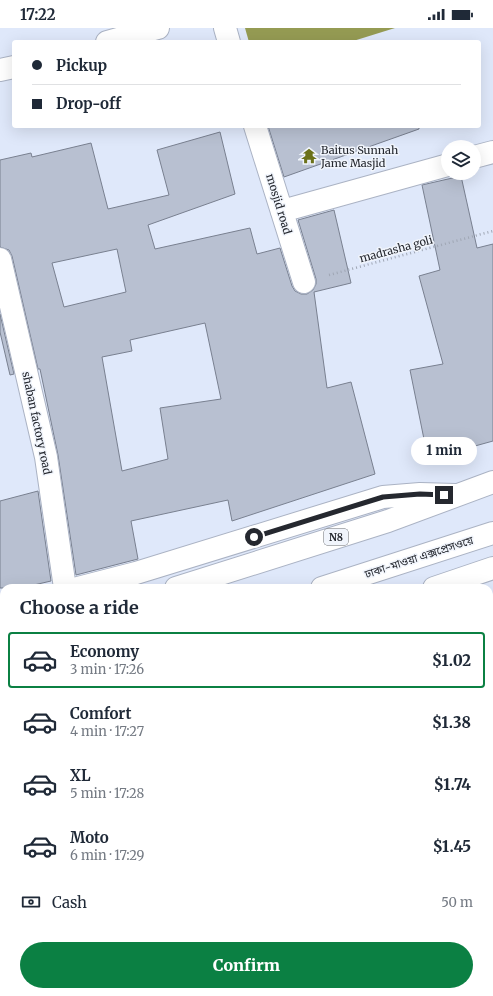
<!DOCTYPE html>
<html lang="en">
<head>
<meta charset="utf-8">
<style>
  body { margin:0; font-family:Merriweather,"Noto Sans Bengali",serif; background:#f6f6f7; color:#1f2937; height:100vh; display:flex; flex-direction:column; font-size:15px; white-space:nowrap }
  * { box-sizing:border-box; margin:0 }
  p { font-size:13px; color:#747a83 }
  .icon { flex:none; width:22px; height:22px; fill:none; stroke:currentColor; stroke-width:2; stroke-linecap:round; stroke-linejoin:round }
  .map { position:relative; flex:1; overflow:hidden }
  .drawer { position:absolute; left:0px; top:556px; width:493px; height:412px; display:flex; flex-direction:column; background:#fff; border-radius:12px 12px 0 0; box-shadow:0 4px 16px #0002 }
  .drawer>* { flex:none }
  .top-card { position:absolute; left:12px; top:12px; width:469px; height:88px; border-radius:4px; box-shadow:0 4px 16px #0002; display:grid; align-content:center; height:88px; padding:0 20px; background:#fff }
  .controls { position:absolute; left:441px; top:112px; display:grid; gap:8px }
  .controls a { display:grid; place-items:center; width:40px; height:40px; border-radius:50%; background:#fff; box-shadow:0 4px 16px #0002; font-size:20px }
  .end { position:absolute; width:18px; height:18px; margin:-9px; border:5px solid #25282f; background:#fff; box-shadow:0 0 0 2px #fff }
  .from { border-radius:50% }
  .bubble { position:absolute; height:28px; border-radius:14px; background:#fff; box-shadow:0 4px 16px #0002; font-size:13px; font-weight:800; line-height:28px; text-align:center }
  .top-card b { display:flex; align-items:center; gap:14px; height:38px; font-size:15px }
  .top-card b+b { border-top:1px solid #e0e1e3 }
  .top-card i { width:10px; height:10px; background:#1f2937 }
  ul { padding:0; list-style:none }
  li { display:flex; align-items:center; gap:12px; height:56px; margin:0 8px 6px; padding:0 12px; border:2px solid transparent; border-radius:4px }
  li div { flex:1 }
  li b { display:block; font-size:15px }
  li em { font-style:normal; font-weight:800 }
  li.on { border-color:#0b8043 }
  li>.icon { width:36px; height:36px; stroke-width:1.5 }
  h2 { padding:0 20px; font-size:18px; line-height:48px }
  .pay { display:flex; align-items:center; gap:10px; height:44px; padding:0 20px; font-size:15px }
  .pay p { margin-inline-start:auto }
  .cta { display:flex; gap:8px; margin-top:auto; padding:8px 20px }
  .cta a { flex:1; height:46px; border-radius:24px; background:#0b8043; color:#fff; font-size:16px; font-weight:800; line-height:46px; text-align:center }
  .status { display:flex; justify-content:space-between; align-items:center; height:28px; padding:0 20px; background:#fff; direction:ltr }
  .status svg { height:11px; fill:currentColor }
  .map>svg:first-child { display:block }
  .water { fill:#959b53 }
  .building { fill:#b8c0d1; stroke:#798090; fill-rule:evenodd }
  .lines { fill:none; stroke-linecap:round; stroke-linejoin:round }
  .street-casing { stroke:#abb3c4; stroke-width:24 }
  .highway-casing { stroke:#abb3c4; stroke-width:24 }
  .path { stroke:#9fa6b4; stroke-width:2.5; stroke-dasharray:1 3; stroke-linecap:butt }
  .street { stroke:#fff; stroke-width:22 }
  .highway { stroke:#fff; stroke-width:22 }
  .route { stroke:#25282f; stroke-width:5 }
  .labels { text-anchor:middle; stroke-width:3; stroke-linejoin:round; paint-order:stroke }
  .shield { fill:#f1f5fc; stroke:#62666c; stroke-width:1 }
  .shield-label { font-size:10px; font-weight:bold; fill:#25282f }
  .poi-label { font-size:11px; fill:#25282f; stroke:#f1f5fc; text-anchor:start }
  .street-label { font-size:11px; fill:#25282f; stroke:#f1f5fc }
</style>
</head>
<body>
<div class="status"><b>17:22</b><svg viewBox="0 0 49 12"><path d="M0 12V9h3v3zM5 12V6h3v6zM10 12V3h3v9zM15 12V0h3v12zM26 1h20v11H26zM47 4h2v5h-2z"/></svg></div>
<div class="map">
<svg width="493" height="968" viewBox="0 0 493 968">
  <rect width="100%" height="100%" fill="#dfe8fa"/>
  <polygon class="water" points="245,0 395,0 350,14 249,14"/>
  <g class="building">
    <polygon points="268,98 419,98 419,101 284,149"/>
    <path d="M220,104L235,166L148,197L155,221L250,200L257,226L280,220L292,258L295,263L301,266H307L313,262L316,256V251L298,192L334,182L351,255L314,264L327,360L351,354L375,446L232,493L228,472L131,493L138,531L76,547L58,427L40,341H38L12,228L9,222L0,219V132L31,125L32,129L91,115L108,181L169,167L157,122ZM117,221L126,264L64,279L52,235ZM205,295L221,371L160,380L168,431L122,443L102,329L132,323L130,312Z"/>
    <polygon points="461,148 477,220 493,216 493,413 428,431 410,342 443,336 419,248 440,242 422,157"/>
    <polygon points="0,286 14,346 10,347 0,304"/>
    <polygon points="38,463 51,553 21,560 0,560 0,473"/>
  </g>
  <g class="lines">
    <defs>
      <g id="street">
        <polyline points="225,0 229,14"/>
        <polyline points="107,14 158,0"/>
        <polyline points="0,42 14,39"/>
        <polyline points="255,98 304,254"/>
        <polyline points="474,129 493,124"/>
        <polyline points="282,183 448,137"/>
        <polyline points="0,231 46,429 65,560"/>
      </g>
      <g id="highway">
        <polyline points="78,560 136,545 383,469 420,466 455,467"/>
        <polyline points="176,560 388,493 493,454"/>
        <polyline points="322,560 493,505"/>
        <polyline points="434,560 493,540"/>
        <polyline points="0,579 4,578"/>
        <polyline points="489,586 493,585"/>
        <polyline points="0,611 4,610"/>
        <polyline points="489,621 493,619"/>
        <polyline points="0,664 4,663"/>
        <polyline points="0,707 4,706"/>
        <polyline points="0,766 4,764"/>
        <polyline points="0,809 4,808"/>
      </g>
    </defs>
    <use href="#street" class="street-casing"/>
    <use href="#highway" class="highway-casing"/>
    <polyline class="path" points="329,247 493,203"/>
    <use href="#street" class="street"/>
    <use href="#highway" class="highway"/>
  </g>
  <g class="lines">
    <polyline class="route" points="254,509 383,469 420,466 444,467"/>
  </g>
  <defs>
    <symbol id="temple-bare" viewBox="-9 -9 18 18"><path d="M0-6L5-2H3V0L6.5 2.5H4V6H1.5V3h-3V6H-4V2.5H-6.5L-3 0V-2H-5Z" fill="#6c721a" stroke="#f1f5fc" stroke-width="2.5" paint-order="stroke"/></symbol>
  </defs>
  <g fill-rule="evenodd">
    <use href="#temple-bare" x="298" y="117" width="22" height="22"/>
  </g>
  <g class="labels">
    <rect class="shield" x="324" y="501" width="24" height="16" rx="3"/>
    <g class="shield-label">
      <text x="336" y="513">N8</text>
    </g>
    <g class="poi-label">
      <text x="321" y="126">Baitus Sunnah<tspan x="321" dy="13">Jame Masjid</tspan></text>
    </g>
    <g class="street-label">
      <text transform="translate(279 176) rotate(73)" y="4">mosjid road</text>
      <text transform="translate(396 221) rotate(-15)" y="4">madrasha goli</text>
      <text transform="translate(37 395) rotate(78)" y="4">shaban factory road</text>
      <text transform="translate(419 529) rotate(-18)" y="4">ঢাকা-মাওয়া এক্সপ্রেসওয়ে</text>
    </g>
  </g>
</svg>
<div class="controls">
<a><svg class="icon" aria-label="layers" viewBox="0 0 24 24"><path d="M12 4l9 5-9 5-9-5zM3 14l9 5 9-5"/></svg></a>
</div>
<i class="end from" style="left:254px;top:509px"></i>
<i class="end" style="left:444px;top:467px"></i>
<div class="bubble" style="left:411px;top:409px;width:66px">1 min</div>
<div class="top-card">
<b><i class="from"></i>Pickup</b>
<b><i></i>Drop-off</b>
</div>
<section class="drawer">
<h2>Choose a ride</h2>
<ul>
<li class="on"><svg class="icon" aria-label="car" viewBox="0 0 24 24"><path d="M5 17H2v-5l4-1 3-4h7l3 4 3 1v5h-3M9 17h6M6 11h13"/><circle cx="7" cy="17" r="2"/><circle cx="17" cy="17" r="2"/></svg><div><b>Economy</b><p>3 min · 17:26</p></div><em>$1.02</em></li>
<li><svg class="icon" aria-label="car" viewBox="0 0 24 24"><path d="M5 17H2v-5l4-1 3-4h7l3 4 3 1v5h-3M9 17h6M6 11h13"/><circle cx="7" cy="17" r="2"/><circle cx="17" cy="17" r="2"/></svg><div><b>Comfort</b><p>4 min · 17:27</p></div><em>$1.38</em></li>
<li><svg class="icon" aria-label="car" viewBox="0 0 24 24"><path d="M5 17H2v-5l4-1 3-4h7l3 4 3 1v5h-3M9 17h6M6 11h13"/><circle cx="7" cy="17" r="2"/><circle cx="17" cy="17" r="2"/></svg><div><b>XL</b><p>5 min · 17:28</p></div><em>$1.74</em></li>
<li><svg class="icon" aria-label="car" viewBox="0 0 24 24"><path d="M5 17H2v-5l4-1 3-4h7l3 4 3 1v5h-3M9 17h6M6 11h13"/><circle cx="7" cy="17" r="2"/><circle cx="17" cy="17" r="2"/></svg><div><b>Moto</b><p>6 min · 17:29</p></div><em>$1.45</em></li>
</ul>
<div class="pay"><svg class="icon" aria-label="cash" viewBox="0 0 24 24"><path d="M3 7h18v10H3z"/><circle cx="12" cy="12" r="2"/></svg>Cash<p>50 m</p></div>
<div class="cta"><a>Confirm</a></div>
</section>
</div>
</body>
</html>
